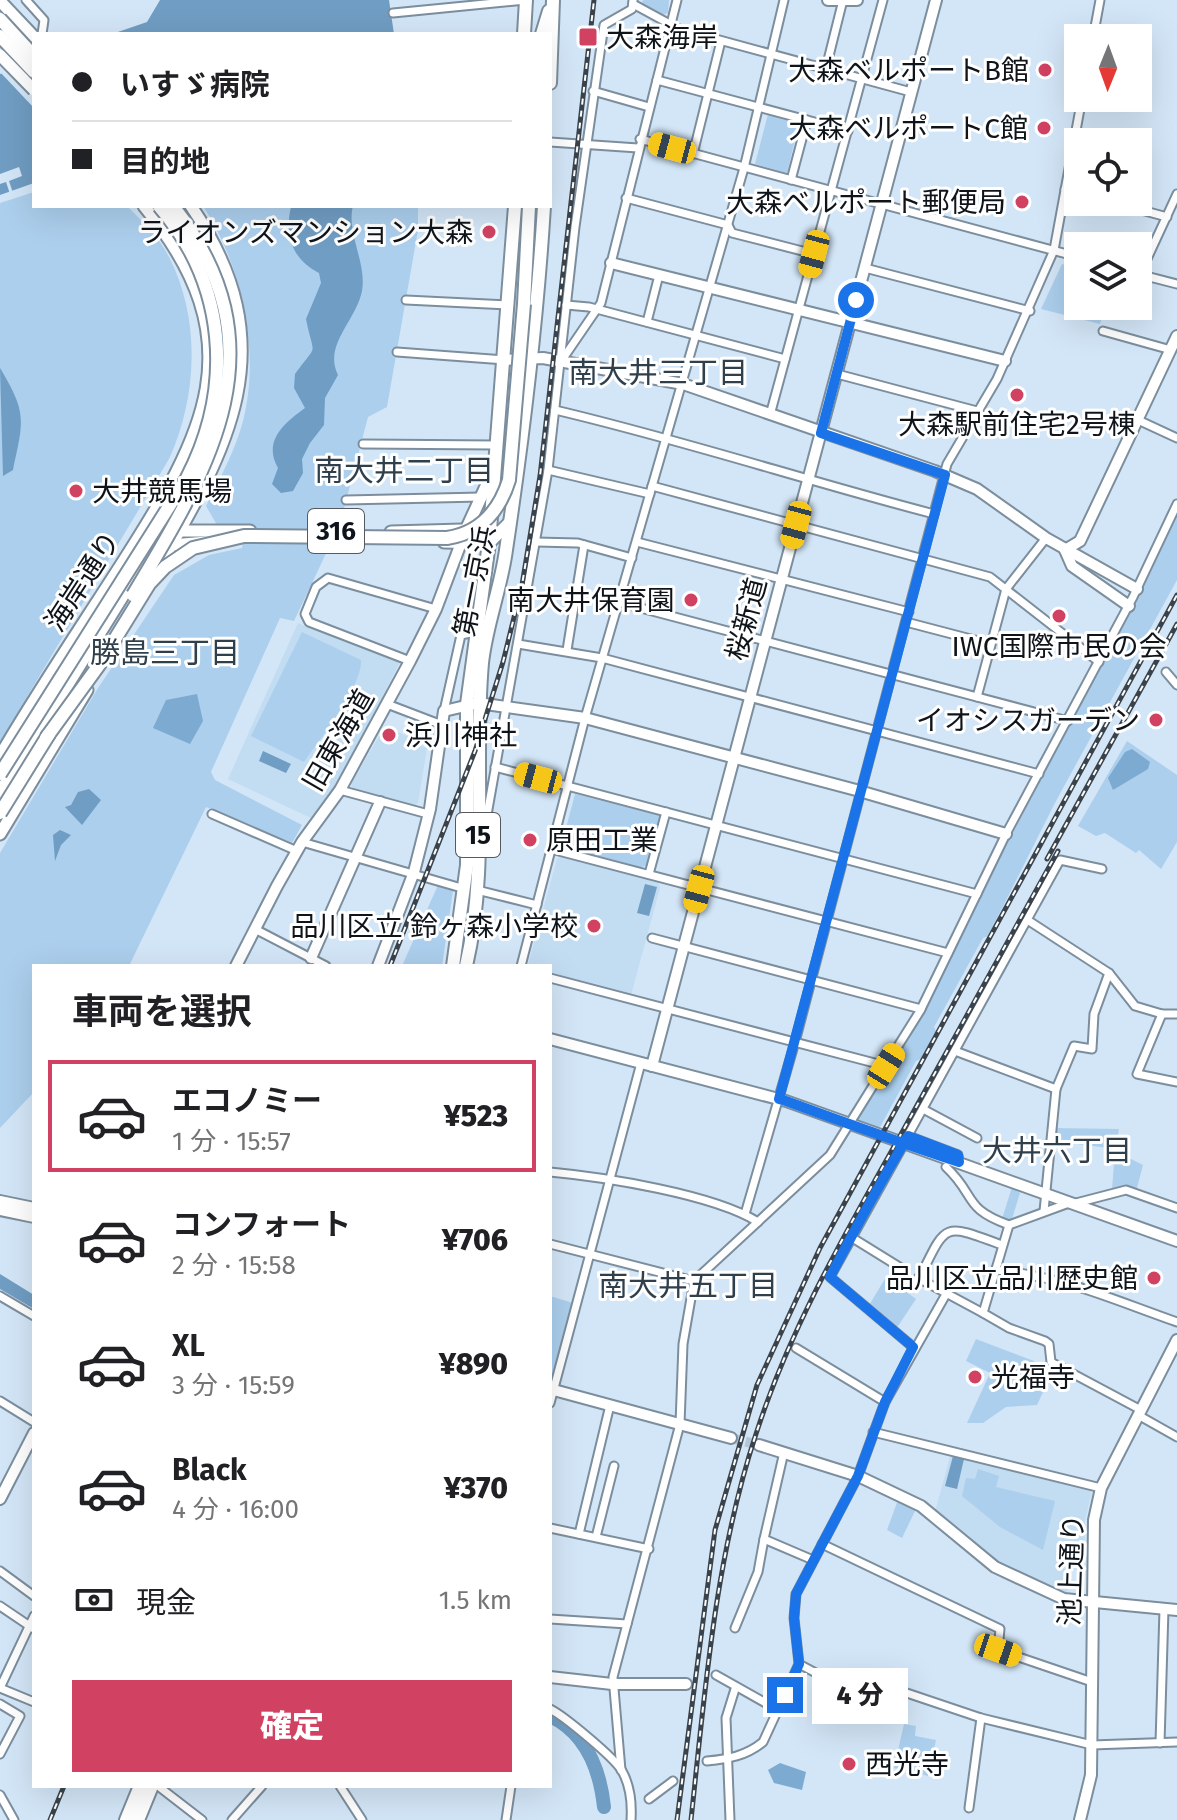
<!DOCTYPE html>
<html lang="ja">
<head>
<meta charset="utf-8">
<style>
  body { margin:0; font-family:"Fira Sans","Noto Sans JP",sans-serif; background:#f6f6f6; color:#202124; height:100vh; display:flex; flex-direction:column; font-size:30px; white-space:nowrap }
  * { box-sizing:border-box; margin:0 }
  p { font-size:26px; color:#757577 }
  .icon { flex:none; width:44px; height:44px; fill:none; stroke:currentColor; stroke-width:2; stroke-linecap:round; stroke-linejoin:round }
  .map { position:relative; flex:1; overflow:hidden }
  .side { position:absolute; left:32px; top:964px; width:520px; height:824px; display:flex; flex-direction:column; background:#fff; border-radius:0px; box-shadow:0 8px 32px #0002 }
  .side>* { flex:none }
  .banner { position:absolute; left:32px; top:32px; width:520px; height:176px; border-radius:0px; box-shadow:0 8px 32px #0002; display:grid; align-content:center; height:176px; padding:0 40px; background:#fff }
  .needle { width:52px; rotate:181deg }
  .controls { position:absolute; left:1064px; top:24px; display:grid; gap:16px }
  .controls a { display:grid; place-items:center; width:88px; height:88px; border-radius:0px; background:#fff; box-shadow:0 8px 32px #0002; font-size:40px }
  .end { position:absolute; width:36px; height:36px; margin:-18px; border:10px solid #1a73e8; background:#fff; box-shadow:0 0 0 4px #fff }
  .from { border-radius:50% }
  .bubble { position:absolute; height:56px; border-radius:0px; background:#fff; box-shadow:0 8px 32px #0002; font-size:26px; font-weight:800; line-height:56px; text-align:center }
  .car { position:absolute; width:24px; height:48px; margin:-24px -12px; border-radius:10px; box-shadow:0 0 6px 2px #0007; background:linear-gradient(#f5c518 24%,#345 0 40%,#f5c518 0 76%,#345 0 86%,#f5c518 0) }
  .banner b { display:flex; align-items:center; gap:28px; height:76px; font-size:30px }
  .banner b+b { border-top:2px solid #e0e0e0 }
  .banner i { width:20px; height:20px; background:#202124 }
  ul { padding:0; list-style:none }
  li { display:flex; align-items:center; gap:24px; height:112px; margin:0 16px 12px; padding:0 24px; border:4px solid transparent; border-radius:0px }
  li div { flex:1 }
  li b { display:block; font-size:30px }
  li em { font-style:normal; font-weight:800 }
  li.active { border-color:#d14162 }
  li>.icon { width:72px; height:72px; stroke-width:1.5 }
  h2 { padding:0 40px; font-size:36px; line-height:96px }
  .pay { display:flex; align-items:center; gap:20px; height:88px; padding:0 40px; font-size:30px }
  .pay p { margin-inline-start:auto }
  .cta { display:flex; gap:16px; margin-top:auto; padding:16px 40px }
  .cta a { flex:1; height:92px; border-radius:0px; background:#d14162; color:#fff; font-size:32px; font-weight:800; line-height:92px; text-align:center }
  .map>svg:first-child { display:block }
  .built { fill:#c2dcf2 }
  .green { fill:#accfed }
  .forest { fill:#7daad1 }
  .water { fill:#709dc3 }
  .pier { fill:#d3e6f7 }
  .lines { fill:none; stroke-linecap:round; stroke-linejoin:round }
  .river { stroke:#709dc3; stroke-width:14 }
  .secondary-tunnel { stroke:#b5c6d6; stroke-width:10; stroke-dasharray:10 5; stroke-linecap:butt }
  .street-casing { stroke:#7c8e9d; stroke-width:11 }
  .secondary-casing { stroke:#7c8e9d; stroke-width:14 }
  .primary-casing { stroke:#7c8e9d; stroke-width:15 }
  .highway-casing { stroke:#7c8e9d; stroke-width:16 }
  .street { stroke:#fff; stroke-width:7 }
  .secondary { stroke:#fff; stroke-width:10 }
  .primary { stroke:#fff; stroke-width:11 }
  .highway { stroke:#fff; stroke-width:12 }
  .rail-casing { stroke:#3a434b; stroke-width:5 }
  .rail { stroke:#fff; stroke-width:2; stroke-dasharray:6; stroke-linecap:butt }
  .street-bridge-casing { stroke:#7c8e9d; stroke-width:11; stroke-linecap:butt }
  .primary-bridge-casing { stroke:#7c8e9d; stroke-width:15; stroke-linecap:butt }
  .highway-bridge-casing { stroke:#7c8e9d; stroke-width:16; stroke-linecap:butt }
  .street-bridge { stroke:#fff; stroke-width:7 }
  .primary-bridge { stroke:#fff; stroke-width:11 }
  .highway-bridge { stroke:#fff; stroke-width:12 }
  .route { stroke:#1a73e8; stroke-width:10 }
  .poi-dot { fill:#d14162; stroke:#fff; stroke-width:3 }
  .labels { text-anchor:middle; stroke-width:6; stroke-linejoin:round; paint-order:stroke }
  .shield { fill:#fff; stroke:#565a5f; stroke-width:2 }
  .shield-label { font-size:26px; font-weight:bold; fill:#0e141a }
  .poi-label { font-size:28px; fill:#0e141a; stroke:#fff; text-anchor:end }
  .street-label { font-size:28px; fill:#0e141a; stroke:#fff }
  .neighbourhood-label { font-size:30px; fill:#2f3f4c; stroke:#fff }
</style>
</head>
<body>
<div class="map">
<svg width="1177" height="1820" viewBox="0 0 1177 1820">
  <rect width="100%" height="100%" fill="#d3e6f7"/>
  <g class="built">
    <polygon points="298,623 400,662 335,791 311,818 228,779"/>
    <polygon points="385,726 409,737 408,742 427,748 418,803 413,806 354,791 351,784"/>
    <polygon points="563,855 658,881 660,888 631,995 550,975 550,966 528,965 557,859"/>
    <polygon points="951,1453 1092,1490 1085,1521 1084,1568 1072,1569 1067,1594 1004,1566 935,1512"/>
  </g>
  <g class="green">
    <polygon points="643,0 669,0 668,13 663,15 642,3"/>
    <polygon points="768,114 799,123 787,173 755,164"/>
    <path d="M34,192V206H127C143,222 160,238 170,259C201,321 197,398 169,459L0,742V203Z"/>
    <path d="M203,206H418V230L387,407L368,417L340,524L294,621L280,618L211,772L215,780L302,825L292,843L206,807L129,966H34V1092L0,1128V853L98,688L174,575L209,555L242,548L245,528L217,525L206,506C220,478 235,451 243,421C261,350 242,266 203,206Z"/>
    <polygon points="1062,264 1078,269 1078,306 1105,306 1100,324 1041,309"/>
    <polygon points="1177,509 1177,580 1056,801 988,936 983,938 934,1027 936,1031 921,1059 916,1061 879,1129 858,1123 856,1115 893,1060 1136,600"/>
    <path d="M302,632L361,660C363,685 319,740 304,762L251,736Z"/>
    <polygon points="1127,741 1177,775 1177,842 1161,869 1139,850 1136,853 1105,833 1096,836 1078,826"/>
    <polygon points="575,794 662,816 649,865 638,868 584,853 588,835 566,828"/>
    <polygon points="438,885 453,891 442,966 402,966"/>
    <polygon points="1055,1128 1119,1129 1116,1149 1054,1141"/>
    <polygon points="1115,1151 1143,1165 1137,1188 1112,1189"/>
    <polygon points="1012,1187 1020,1193 1011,1222 1002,1219"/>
    <polygon points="886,1277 916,1299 896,1329 868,1307"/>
    <polygon points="550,1296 573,1303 550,1384"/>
    <polygon points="976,1339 1034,1361 1031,1377 1044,1390 1037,1405 1006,1407 983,1423 967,1423 990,1373 966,1361"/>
    <polygon points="978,1469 999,1476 996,1487 1055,1501 1043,1550 1000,1527 962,1496 966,1478 975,1479"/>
    <polygon points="898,1500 916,1509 902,1538 887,1530"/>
    <polygon points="904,1724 916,1726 915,1736 936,1740 928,1776 894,1768"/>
  </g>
  <g class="forest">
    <polygon points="197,694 203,721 190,744 153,728 166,700"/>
    <polygon points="1132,749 1150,762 1148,769 1113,790 1108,778 1125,752"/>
    <polygon points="780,1763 806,1772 802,1790 774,1783 768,1770"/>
  </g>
  <g class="water">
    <polygon points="160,0 389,0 394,34 112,34 147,22"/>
    <polygon points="34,62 34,183 0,195 0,74"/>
    <path d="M353,206C346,232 367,263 362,291C356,321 323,345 338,375L325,398L324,425L310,443L302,459L303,473L293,491L281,493L272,484L278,468C262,440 286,422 305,408L294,388L295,374C319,341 314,359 306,319L321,283L319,273C293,260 284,236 291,207Z"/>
    <path d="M0,368C27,413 24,420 13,470L3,476Z"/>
    <polygon points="263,751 291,764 286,773 259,761"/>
    <polygon points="89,789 101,800 82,825 65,807 71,805 78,792"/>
    <polygon points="60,830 71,835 61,845 55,861 53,835"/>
    <polygon points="645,884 657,887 649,916 637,913"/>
    <polygon points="0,1274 34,1295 34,1309 0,1289"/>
    <polygon points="953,1456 964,1459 957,1489 945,1486"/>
  </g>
  <g class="pier">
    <polygon points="34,58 34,108 0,72"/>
    <polygon points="19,167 22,176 9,181 13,193 10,194 6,182 0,184 0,174"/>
  </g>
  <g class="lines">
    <path class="river" d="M550,1716C586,1733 600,1770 604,1807"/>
    <polyline class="secondary-tunnel" points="731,1438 759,1445"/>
    <defs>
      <g id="street">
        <polyline points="26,0 44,20 42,34"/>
        <polyline points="633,4 679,29 911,92"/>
        <polyline points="393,13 526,0"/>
        <polyline points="1093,38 1100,0"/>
        <polyline points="826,68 843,0"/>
        <polyline points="657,80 848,131"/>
        <polyline points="593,91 649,107"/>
        <polyline points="640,139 1078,257"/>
        <polyline points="550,142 638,148"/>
        <polyline points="693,154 721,41"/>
        <polyline points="791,180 807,120"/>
        <polyline points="1065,189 1078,193"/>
        <polyline points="626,198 728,225 732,233 814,254"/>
        <polyline points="1112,202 1167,217"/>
        <polyline points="865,268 1030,311"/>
        <polyline points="1138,274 1177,284"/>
        <polyline points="1140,274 1177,194"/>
        <polyline points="406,300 508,305"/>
        <polyline points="566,305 589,307 785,359"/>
        <polyline points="647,322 659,275"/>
        <polyline points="1103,331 1171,350"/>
        <polyline points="397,352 505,360"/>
        <polyline points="562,360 601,303 677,0"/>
        <polyline points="837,374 977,411"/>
        <path d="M555,410C683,440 807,481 934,514"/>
        <polyline points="770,415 883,0"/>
        <polyline points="1138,420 1177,438"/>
        <polyline points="363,444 495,445"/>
        <polyline points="548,470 650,494"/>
        <polyline points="652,486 990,577 1099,662"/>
        <polyline points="346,500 481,497"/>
        <polyline points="536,542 578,543 632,558"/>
        <polyline points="637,542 909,612"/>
        <polyline points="618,602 1068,721"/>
        <polyline points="906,622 990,644"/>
        <polyline points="518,644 602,658 1039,774"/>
        <polyline points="567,650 584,545"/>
        <polyline points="410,661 309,622 305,614 316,587 328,578 436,609"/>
        <polyline points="1166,672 1177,685"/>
        <polyline points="977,697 1006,589 1046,538"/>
        <polyline points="387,704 442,725"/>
        <polyline points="444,711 461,635 475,632"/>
        <polyline points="495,767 977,894"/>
        <polyline points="340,790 428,814"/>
        <polyline points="212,814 297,851"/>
        <polyline points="484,832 548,470 575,227 604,25 632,9 633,0"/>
        <polyline points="302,842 465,889"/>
        <polyline points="551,849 948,953"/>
        <polyline points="649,874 666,812"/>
        <polyline points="477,890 537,905"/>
        <polyline points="1029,921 1109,973 1135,1006 1162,1014 1177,1014"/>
        <polyline points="255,929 326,966"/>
        <polyline points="652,938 921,1009"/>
        <polyline points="521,966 585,718 744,168 784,0"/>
        <polyline points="550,978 886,1066"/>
        <polyline points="1162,1014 1137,1074 1177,1082"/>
        <polyline points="955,1051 1056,1089"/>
        <polyline points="923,1109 977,1138"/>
        <polyline points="908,1136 958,1155 959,1162"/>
        <polyline points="906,1139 1060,860 1102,869"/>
        <polyline points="901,1149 830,1277 913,1347"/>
        <path d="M946,1167C977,1196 962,1208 1009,1225"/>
        <path d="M550,1172C604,1177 713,1194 758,1222"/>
        <polyline points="1069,1203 1009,1225 983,1313 1009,1328 1045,1341 1049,1344 1051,1362 1141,1410"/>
        <polyline points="1076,1203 1126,1190 1177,1208"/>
        <polyline points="1044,1211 1056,1089 1074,1046 1092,1049 1094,1014 1109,973"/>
        <polyline points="745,1214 795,1042 947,464 997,379 1054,250 1082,98"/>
        <polyline points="851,1237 901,1268"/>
        <polyline points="550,1244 694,1281"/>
        <path d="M995,1270C1066,1277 1111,1299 1177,1322"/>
        <polyline points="918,1278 983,1313"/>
        <path d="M919,1279C947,1222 942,1223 1002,1245"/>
        <polyline points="0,1296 34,1316"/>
        <polyline points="796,1348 885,1402"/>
        <polyline points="0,1401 34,1422"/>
        <polyline points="550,1403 641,1063"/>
        <polyline points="1138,1415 1177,1437"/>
        <polyline points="873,1432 1101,1488"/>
        <polyline points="784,1452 764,1539 813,1560"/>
        <polyline points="550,1528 649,1549"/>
        <polyline points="579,1534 610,1405"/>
        <polyline points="596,1537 614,1466"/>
        <polyline points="822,1544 1000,1629 998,1650 1092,1682"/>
        <polyline points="0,1571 34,1596"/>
        <polyline points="0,1606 34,1629"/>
        <polyline points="34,1616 0,1688 34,1702"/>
        <polyline points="550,1619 627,1624"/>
        <polyline points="735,1628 758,1572 764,1539"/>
        <polyline points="799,1664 844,1688 880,1684 981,1718 1092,1745 1177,1742"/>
        <polyline points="716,1675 778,1710"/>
        <polyline points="0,1704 20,1716 0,1754"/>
        <path d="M550,1709C564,1716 615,1758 622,1771C630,1785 632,1804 631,1820"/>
        <polyline points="1160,1743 1164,1609"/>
        <path d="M707,1761C728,1759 746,1756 763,1742L799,1664L794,1618L796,1594L858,1476L885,1402L945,1296"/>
        <polyline points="621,1770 613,1677 680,1424 683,1344 694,1281 830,1155 876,1081 920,1011 1006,834 1133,597 1177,504"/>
        <polyline points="158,1786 202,1820"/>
        <polyline points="340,1786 362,1820"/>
        <polyline points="0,1795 14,1820"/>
        <polyline points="649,1799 673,1781"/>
        <polyline points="969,1808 981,1718"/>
        <polyline points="232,1820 262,1786"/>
        <polyline points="506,1820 511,1786"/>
        <polyline points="730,1820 726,1718 735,1689"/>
      </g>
      <g id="secondary">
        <polyline points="828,0 857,0"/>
        <polyline points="611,263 1005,361"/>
        <polyline points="505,360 543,358 683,384 935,471 977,489 1046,538 1137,589"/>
        <polyline points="1065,550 1080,541 1177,336"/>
        <polyline points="1065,550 1072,566 1129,606"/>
        <polyline points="311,958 380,802"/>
        <polyline points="236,966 277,886 302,842 340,790 410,661 436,609 464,535"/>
        <polyline points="378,966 414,872 430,809 444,711 478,703 585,718 856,790 1006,834"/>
        <polyline points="550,1039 786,1101 1177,1241"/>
        <polyline points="652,1066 936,0"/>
        <polyline points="0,1201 34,1208"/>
        <polyline points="0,1210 34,1217"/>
        <polyline points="550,1389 731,1438"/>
        <polyline points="759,1445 858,1476 921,1506 995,1567 1064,1599 1177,1610"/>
        <polyline points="0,1499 34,1433"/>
        <polyline points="550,1677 612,1684 686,1684"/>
        <polyline points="1080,1820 1091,1775 1094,1520 1101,1488 1177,1340"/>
      </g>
      <g id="primary">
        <polyline points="0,1 34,37"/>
        <polyline points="466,530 494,469"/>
        <polyline points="175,531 250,531"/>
        <polyline points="391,532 462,530"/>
        <polyline points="444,542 489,543 510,522"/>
        <polyline points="172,545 207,542"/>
        <path d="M154,575C229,447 287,347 191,206"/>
        <path d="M0,756C38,691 80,629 121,565C205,434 257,343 144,206"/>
        <polyline points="0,834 87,690"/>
      </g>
      <g id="highway">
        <polyline points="524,34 526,0"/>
        <polyline points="542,34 549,11"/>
        <polyline points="550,83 553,0"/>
        <polyline points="524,304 529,206"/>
        <polyline points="0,793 162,532"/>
        <polyline points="453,966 467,865 467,704 489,543 515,206"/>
        <path d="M466,966C489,868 473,763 482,663C486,625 501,588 506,550C523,436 537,321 544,206"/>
        <polyline points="126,1820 140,1786"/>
        <polyline points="138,1820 152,1786"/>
      </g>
    </defs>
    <use href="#street" class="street-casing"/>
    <use href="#secondary" class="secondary-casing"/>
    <use href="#primary" class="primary-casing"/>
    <use href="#highway" class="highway-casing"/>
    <use href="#street" class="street"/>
    <use href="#secondary" class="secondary"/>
    <use href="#primary" class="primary"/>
    <use href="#highway" class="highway"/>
    <defs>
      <g id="rail">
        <polyline points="1047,859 1177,624"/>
        <polyline points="390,966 475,751 503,662 522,585 540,476 594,0"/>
        <polyline points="50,1820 64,1786"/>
        <polyline points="677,1820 715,1530 757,1385 820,1248 1177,595"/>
        <path d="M691,1820C705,1691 715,1558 756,1434C790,1328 846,1232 900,1136C953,1041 1005,945 1058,851"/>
      </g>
    </defs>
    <use href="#rail" class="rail-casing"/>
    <use href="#rail" class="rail"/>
    <defs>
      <polyline id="street-bridge" points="901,1149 906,1139"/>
      <polyline id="primary-bridge" points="0,55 34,90"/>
      <g id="highway-bridge">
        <polyline points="0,19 34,56"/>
        <polyline points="0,36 34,72"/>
        <path d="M133,595C212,464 283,346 173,206"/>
        <path d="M46,738L99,665L149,584L165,567L193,548L244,536L447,538C480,533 499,512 509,480L524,304"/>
        <path d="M0,774L187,478C234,387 227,285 159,206"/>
        <polyline points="0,813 49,734"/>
      </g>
    </defs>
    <use href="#street-bridge" class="street-bridge-casing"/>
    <use href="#primary-bridge" class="primary-bridge-casing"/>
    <use href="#highway-bridge" class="highway-bridge-casing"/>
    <use href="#street-bridge" class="street-bridge"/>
    <use href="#primary-bridge" class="primary-bridge"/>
    <use href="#highway-bridge" class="highway-bridge"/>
  </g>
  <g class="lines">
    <path class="route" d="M785,1695L799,1664L794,1618L796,1594L858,1476L885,1402L913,1347L830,1277C855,1229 881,1182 908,1136L958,1155L959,1162C901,1143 843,1122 786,1101L779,1099L945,475L821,433L856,300"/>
  </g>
  <g class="poi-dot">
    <rect x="578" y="27" width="20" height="20" rx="4"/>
    <circle cx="1045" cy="70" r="8"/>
    <circle cx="1044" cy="128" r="8"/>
    <circle cx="1022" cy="202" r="8"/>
    <circle cx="489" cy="232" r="8"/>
    <circle cx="1017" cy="395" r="8"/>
    <circle cx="76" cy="491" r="8"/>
    <circle cx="691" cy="600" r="8"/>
    <circle cx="1059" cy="616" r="8"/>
    <circle cx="1156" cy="720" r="8"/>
    <circle cx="389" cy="735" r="8"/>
    <circle cx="530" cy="840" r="8"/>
    <circle cx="594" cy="926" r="8"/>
    <circle cx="1154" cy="1278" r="8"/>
    <circle cx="975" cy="1377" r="8"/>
    <circle cx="849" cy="1764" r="8"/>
  </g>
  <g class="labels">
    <g class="shield">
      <rect x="308" y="509" width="56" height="44" rx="6"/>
      <rect x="456" y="813" width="44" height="44" rx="6"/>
    </g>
    <g class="shield-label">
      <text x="336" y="540">316</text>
      <text x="478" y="844">15</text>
    </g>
    <g class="poi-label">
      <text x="606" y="47" text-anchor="start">大森海岸</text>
      <text x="1029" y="80">大森ベルポートB館</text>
      <text x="1028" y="138">大森ベルポートC館</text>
      <text x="1006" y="212">大森ベルポート郵便局</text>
      <text x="473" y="242">ライオンズマンション大森</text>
      <text x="1017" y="434" text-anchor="middle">大森駅前住宅2号棟</text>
      <text x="92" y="501" text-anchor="start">大井競馬場</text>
      <text x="675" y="610">南大井保育園</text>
      <text x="1059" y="656" text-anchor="middle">IWC国際市民の会</text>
      <text x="1140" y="730">イオシスガーデン</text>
      <text x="405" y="745" text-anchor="start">浜川神社</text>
      <text x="546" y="850" text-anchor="start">原田工業</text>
      <text x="578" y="936">品川区立 鈴ヶ森小学校</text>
      <text x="1138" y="1288">品川区立品川歴史館</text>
      <text x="991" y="1387" text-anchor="start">光福寺</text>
      <text x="865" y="1774" text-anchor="start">西光寺</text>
    </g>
    <g class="street-label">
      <text transform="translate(82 581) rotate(-57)" y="10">海岸通り</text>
      <text transform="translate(474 581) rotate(-79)" y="10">第一京浜</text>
      <text transform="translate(746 619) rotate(-75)" y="10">桜新道</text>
      <text transform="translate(338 740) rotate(-60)" y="10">旧東海道</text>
      <text transform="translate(1071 1570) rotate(-88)" y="10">池上通り</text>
    </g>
    <g class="neighbourhood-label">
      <text x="658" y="383">南大井三丁目</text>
      <text x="404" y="481">南大井二丁目</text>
      <text x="165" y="663">勝島三丁目</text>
      <text x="1057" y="1161">大井六丁目</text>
      <text x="688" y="1296">南大井五丁目</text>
    </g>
  </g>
</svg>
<div class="controls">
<a><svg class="needle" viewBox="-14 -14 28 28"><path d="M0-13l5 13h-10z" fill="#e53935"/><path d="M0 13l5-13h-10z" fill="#757577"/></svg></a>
<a><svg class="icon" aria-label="locate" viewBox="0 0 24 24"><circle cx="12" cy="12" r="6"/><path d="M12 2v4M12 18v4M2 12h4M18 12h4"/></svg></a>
<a><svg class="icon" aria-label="layers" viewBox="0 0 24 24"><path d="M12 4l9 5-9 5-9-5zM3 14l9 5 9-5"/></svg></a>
</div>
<i class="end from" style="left:856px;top:300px"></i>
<i class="end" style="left:785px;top:1695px"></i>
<div class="bubble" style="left:812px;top:1668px;width:96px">4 分</div>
<i class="car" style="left:672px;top:148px;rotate:285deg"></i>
<i class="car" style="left:814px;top:254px;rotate:195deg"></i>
<i class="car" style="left:796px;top:525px;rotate:195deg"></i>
<i class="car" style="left:538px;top:778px;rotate:285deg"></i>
<i class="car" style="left:699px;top:889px;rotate:195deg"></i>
<i class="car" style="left:886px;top:1066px;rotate:32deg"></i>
<i class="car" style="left:998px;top:1650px;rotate:109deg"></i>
<div class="banner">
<b><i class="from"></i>いすゞ病院</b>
<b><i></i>目的地</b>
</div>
<section class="side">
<h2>車両を選択</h2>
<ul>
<li class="active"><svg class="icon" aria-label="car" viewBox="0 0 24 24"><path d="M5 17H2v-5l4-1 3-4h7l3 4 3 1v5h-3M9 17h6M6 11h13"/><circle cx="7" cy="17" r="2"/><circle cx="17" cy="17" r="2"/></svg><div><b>エコノミー</b><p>1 分 · 15:57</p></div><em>¥523</em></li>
<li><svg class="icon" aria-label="car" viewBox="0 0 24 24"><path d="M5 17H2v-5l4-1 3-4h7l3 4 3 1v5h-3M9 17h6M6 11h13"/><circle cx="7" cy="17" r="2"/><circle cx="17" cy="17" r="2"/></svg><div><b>コンフォート</b><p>2 分 · 15:58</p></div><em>¥706</em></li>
<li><svg class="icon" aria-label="car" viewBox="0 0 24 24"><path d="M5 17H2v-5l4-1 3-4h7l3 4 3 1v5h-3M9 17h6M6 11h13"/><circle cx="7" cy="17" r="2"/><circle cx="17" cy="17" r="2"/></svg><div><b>XL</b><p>3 分 · 15:59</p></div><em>¥890</em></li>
<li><svg class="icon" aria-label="car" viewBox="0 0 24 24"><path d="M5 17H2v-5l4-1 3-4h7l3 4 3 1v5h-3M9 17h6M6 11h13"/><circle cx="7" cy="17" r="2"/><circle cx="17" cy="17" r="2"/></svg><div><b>Black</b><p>4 分 · 16:00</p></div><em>¥370</em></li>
</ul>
<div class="pay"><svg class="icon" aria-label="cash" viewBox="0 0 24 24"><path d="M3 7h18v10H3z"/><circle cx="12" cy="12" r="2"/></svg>現金<p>1.5 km</p></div>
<div class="cta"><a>確定</a></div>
</section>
</div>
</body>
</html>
